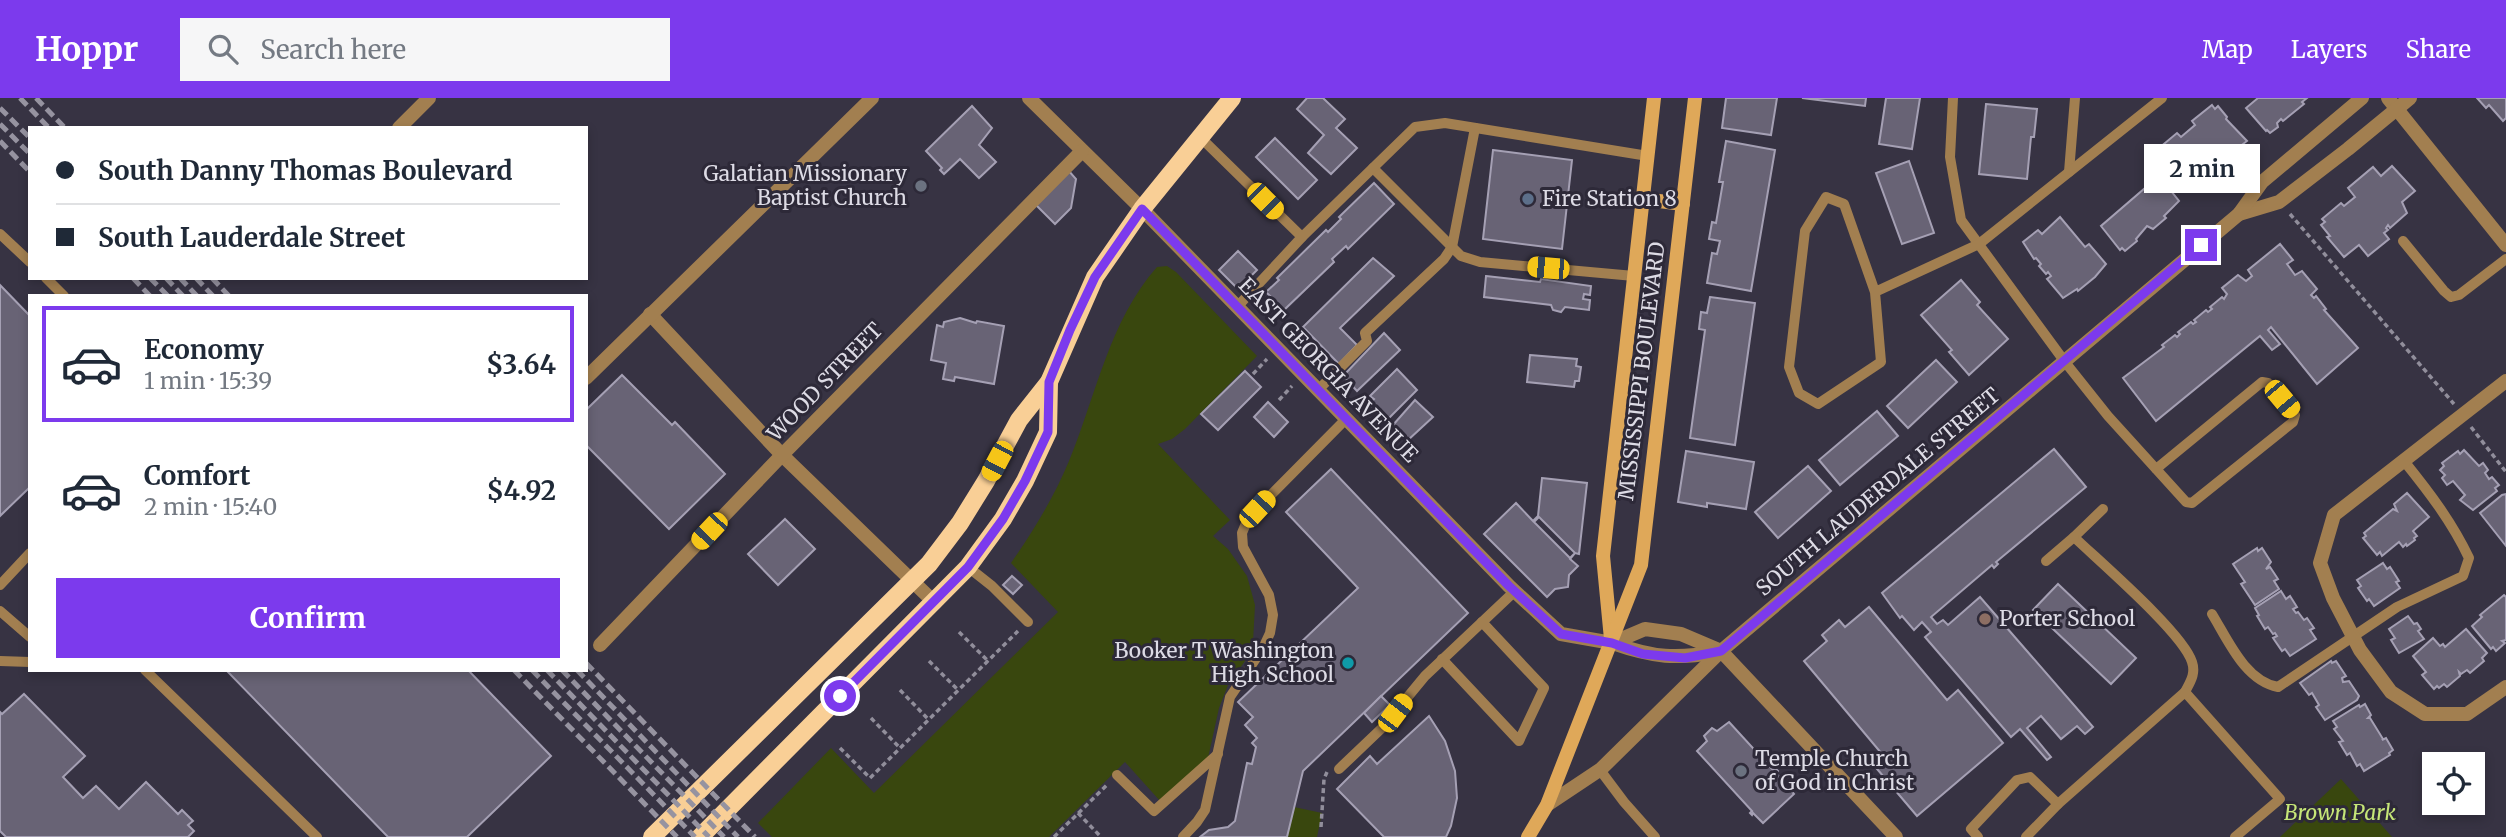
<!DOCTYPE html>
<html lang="en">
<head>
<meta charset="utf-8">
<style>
  body { margin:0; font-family:Merriweather,serif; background:#f6f6f7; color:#1f2937; height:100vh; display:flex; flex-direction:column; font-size:26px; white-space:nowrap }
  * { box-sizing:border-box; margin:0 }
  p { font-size:23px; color:#747a83 }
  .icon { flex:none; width:38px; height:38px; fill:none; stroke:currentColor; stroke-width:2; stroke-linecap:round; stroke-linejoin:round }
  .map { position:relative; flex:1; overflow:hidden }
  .panel { position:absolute; left:28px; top:196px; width:560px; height:378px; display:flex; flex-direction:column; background:#fff; border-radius:0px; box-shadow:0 4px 10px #0003 }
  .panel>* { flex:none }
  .banner { position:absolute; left:28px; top:28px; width:560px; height:154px; border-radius:0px; box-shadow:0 4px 10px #0003; display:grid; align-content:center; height:154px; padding:0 28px; background:#fff }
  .buttons { position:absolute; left:2422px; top:654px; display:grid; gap:14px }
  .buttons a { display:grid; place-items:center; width:63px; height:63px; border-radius:0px; background:#fff; box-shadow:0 4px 10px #0003; font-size:35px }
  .end { position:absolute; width:32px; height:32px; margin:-16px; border:9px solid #7c3aed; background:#fff; box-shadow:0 0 0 4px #fff }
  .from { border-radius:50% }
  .bubble { position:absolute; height:49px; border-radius:0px; background:#fff; box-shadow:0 4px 10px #0003; font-size:23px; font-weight:700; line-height:49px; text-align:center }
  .car { position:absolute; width:21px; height:42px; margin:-21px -10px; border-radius:9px; box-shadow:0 0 5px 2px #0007; background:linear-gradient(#f5c518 24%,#345 0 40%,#f5c518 0 76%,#345 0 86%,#f5c518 0) }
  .banner b { display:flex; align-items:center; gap:24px; height:66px; font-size:26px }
  .banner b+b { border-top:2px solid #e0e1e3 }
  .banner i { width:18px; height:18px; background:#1f2937 }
  ul { padding:12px 0 0; list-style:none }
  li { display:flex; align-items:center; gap:21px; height:116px; margin:0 14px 10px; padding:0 14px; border:4px solid transparent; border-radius:0px }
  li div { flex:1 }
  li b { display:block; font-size:26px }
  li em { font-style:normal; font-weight:700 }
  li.active { border-color:#7c3aed }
  li>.icon { width:63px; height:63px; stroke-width:1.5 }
  .cta { display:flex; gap:14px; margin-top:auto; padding:14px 28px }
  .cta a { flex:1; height:80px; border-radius:0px; background:#7c3aed; color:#fff; font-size:28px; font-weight:700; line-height:80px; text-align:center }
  header { display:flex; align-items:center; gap:42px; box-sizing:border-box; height:98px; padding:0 35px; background:#7c3aed; color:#fff }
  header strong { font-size:33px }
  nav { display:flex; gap:38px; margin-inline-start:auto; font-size:24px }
  .search { width:490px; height:63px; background:#f6f6f7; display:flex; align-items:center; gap:18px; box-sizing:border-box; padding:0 24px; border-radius:0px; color:#747a83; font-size:26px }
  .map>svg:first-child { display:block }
  .green { fill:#39470e }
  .building { fill:#686375; stroke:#a5a0b4; stroke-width:2; fill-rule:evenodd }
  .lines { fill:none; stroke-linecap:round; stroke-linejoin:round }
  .path { stroke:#918e9b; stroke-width:3.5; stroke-dasharray:5 3.5; stroke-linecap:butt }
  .service { stroke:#a27f50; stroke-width:10 }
  .minor { stroke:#a27f50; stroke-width:14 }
  .tertiary { stroke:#a27f50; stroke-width:14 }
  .secondary { stroke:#dfa859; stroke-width:14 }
  .primary { stroke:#f9cf96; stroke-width:18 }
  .rail { stroke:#9693a0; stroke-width:5; stroke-dasharray:10 5; stroke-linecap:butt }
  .route { stroke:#7c3aed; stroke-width:9 }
  .worship-dot { fill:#6b7280; stroke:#2d2938; stroke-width:2.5 }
  .service-dot { fill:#5c6f8a; stroke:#2d2938; stroke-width:2.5 }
  .education-dot { fill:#8d6e63; stroke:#2d2938; stroke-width:2.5 }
  .culture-dot { fill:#0f9aa8; stroke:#2d2938; stroke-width:2.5 }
  .labels { text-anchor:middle; stroke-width:6; stroke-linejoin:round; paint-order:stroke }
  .poi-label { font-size:21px; fill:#dddbe5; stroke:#2d2938; text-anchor:start }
  .street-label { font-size:21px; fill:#dddbe5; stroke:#2d2938 }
  .park-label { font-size:21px; font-style:italic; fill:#c6e678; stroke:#2d2938 }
</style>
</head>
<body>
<header>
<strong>Hoppr</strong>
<div class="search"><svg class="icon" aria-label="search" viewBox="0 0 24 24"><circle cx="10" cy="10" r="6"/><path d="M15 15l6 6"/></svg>Search here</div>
<nav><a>Map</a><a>Layers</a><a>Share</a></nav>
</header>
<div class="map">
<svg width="2506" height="739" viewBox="0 0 2506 739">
  <rect width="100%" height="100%" fill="#373343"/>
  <g class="green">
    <path d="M1167,168L1176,174L1257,258L1185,331L1172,341L1158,346L1230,422L1213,438L1228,451L1247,478L1255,507L1253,544L1245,563L1228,587L1219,610L1208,660L1161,704L1125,664L1049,739H772L758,725L831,650L874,695L1058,514L1011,465C1034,432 1054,399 1069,363C1096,298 1109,223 1157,169Z"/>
    <polygon points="2341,681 2392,739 2280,739"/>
    <polygon points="1294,709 1322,715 1317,739 1287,739"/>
  </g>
  <g class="building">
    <polygon points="1307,0 1323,0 1345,21 1336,30 1357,50 1331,76 1308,55 1324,37 1297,11"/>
    <polygon points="1726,0 1777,0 1771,37 1722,30"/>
    <polygon points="1802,0 1866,0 1865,8"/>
    <polygon points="1886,0 1920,0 1912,51 1879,46"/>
    <polygon points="2258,0 2307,0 2302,4 2304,6 2283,23 2281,21 2277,25 2278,29 2270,35 2267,32 2266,33 2246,10"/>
    <polygon points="2477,0 2506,0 2506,20 2503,23 2489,7 2486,10"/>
    <polygon points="1986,6 2037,11 2034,39 2031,39 2027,81 1979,76"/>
    <polygon points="2212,7 2215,11 2218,8 2227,19 2226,21 2247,43 2243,46 2247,50 2228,65 2225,61 2221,65 2223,68 2216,74 2213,71 2208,74 2211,78 2193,93 2190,89 2187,92 2178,81 2179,80 2158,57 2161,55 2158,51 2177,35 2181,39 2195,27 2192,23"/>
    <polygon points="972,8 992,30 979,47 996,64 979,80 960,61 944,76 940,72 942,70 926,53"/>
    <polygon points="1275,40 1317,82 1298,101 1256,59"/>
    <polygon points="1726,43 1775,52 1751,193 1707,185 1712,155 1717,156 1720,143 1709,141 1712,124 1716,125 1723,84 1719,84"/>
    <polygon points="1493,52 1572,62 1562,151 1483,141"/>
    <polygon points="1909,63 1934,135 1902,146 1876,75"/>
    <polygon points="2392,68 2415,93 2402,104 2407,115 2390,130 2388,127 2386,130 2388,132 2384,135 2389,141 2368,158 2359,147 2344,159 2327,139 2330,138 2321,127 2325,124 2322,121 2341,105 2344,108 2355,99 2348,90 2373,69 2381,78"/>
    <polygon points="1068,72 1076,81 1071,110 1055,126 1034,105"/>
    <polygon points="2159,78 2179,103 2164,118 2166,120 2153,131 2147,128 2136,141 2137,143 2125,153 2122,150 2120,152 2101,128"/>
    <polygon points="1374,85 1394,106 1348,151 1346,148 1332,161 1334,164 1284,212 1266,194 1279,182 1277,180 1326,132 1328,134 1341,121 1339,119"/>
    <polygon points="2060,119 2085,149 2089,146 2106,166 2095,179 2078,193 2077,191 2063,200 2047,181 2051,178 2048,174 2046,176 2039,168 2041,166 2036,160 2034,161 2023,144 2038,132 2042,136"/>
    <polygon points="2280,146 2293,162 2287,166 2295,177 2302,173 2317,191 2311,197 2314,200 2316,198 2326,211 2324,212 2358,250 2317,286 2271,229 2268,232 2280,246 2272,252 2260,238 2156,323 2123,280 2164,249 2162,247 2175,237 2177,239 2180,236 2178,234 2191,224 2193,226 2196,224 2194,222 2206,212 2208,214 2212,211 2210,209 2222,199 2224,201 2227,196 2222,190 2238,177 2246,183 2252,178 2248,172"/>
    <polygon points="1238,153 1257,172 1238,191 1219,172"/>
    <polygon points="1373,160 1394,178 1340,230 1357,247 1339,266 1303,229"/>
    <polygon points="1486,178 1540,184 1541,181 1591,188 1590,197 1584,196 1583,201 1590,202 1589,212 1565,209 1561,214 1553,212 1551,207 1484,199"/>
    <polygon points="1961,182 1980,204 1977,207 2008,241 1969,277 1949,254 1952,252 1921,217"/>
    <polygon points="0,187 30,218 30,389 0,418"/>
    <polygon points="1710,199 1755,205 1735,347 1690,340 1705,232 1699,231 1701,214 1707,215"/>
    <polygon points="960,220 976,225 977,223 1004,228 994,286 955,279 954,283 943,281 946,265 931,262 937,227 943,229 944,224"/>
    <polygon points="1384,235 1400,252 1357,293 1343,278"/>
    <polygon points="1530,257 1577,261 1576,268 1581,269 1579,283 1575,283 1574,289 1527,284"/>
    <polygon points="1936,262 1957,284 1908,330 1887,308"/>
    <polygon points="1397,271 1417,292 1386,323 1369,306 1374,301 1370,298"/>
    <polygon points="1245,273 1261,289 1218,332 1201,316"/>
    <polygon points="622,277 672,327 675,324 725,376 669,431 586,347 586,312"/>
    <polygon points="1415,302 1433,319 1408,342 1393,327"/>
    <polygon points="1268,304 1288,324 1274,339 1254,319"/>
    <polygon points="1877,313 1898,338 1840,387 1819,362"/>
    <polygon points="2054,351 2086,389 1996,464 1998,466 1994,470 1992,467 1931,519 1937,526 1943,522 1948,527 1980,499 2093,629 2085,636 2077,628 2061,641 2041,618 2027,630 2051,659 2047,662 2020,631 2011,639 1925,539 1931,534 1922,524 1914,532 1902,518 1900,520 1882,495"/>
    <polygon points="2464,352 2479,368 2483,365 2488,372 2485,375 2489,381 2492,379 2499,387 2495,390 2497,393 2473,412 2460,402 2465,397 2453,383 2447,387 2442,380 2445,377 2440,372 2444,368 2442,365 2458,353 2460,356"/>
    <polygon points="1686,353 1754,364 1746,411 1707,405 1707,409 1678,404"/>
    <polygon points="1808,368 1831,393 1778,440 1755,414"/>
    <polygon points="1331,371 1468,515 1303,673 1287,739 1200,739 1209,732 1228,729 1235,723 1247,665 1252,666 1256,649 1252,645 1257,640 1245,627 1253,619 1238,604 1358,490 1286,414"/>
    <path d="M1542,380L1587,385L1579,456L1575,455L1570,461L1578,468L1569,477L1568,489L1555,491L1547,499L1484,436L1516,405L1533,423L1538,418ZM1539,419L1575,455L1570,460L1534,424Z"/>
    <polygon points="2407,395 2429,419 2413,433 2417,438 2414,440 2415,442 2407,448 2406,446 2403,449 2399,444 2382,458 2380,454 2377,457 2363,440 2366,438 2364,435 2393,411 2397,413 2394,406"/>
    <polygon points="2506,396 2506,448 2480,415 2502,397"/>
    <polygon points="785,421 815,451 778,487 748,456"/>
    <polygon points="2257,450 2258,453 2262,450 2271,464 2266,471 2270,469 2278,481 2274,483 2279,491 2255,507 2241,486 2245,484 2233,466"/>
    <polygon points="2383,465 2387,471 2390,469 2399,483 2396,484 2400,490 2374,508 2369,501 2367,503 2358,490 2361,488 2357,482"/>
    <polygon points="1012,478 1022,487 1013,496 1003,487"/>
    <polygon points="2058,486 2136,560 2111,586 2033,512"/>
    <polygon points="2281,493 2286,501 2290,498 2297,509 2293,511 2296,515 2298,514 2304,522 2307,520 2314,530 2310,532 2316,541 2290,558 2285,551 2282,553 2273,540 2277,538 2275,535 2273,536 2268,529 2265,531 2257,518 2259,517 2255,510"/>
    <polygon points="2504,497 2506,499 2506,542 2502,543 2505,545 2496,553 2493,549 2491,551 2472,528 2482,519 2480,517"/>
    <polygon points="1869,509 1947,602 1958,592 2003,645 1917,718 1872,665 1882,656 1804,563 1827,543 1822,537 1839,522 1845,529"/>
    <polygon points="2408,518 2414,526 2417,525 2421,531 2418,533 2424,541 2399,555 2391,542 2395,540 2389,531"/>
    <polygon points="2466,531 2487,555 2482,560 2484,563 2470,575 2467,572 2461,576 2459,574 2460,578 2447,589 2444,586 2439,590 2437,588 2434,591 2422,577 2426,574 2413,558 2433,540 2440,548 2443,546 2445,549"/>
    <polygon points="2331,563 2332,565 2336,563 2346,578 2342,580 2343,584 2349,583 2359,598 2357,602 2325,622 2316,609 2319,607 2312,595 2309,597 2300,585"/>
    <polygon points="226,572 468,572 551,658 467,739 388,739"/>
    <polygon points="24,596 85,658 63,679 83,700 96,688 119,711 146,684 178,716 182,712 193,723 188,727 194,733 188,739 6,739 0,733 0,614 2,616"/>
    <polygon points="1381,598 1390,607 1372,624 1364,615"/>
    <polygon points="2365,606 2371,617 2368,620 2370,620 2383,641 2382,642 2386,640 2393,652 2389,655 2390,657 2364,673 2360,666 2357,668 2350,655 2347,657 2339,644 2343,643 2334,631 2337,629 2333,623 2359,607 2360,609"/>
    <polygon points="1429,618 1445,643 1455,673 1457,700 1451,728 1446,739 1384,739 1337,691 1370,658 1377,666"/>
    <polygon points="1729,624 1773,672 1775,670 1778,673 1776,675 1794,696 1763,725 1753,715 1752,717 1750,715 1752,713 1697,653 1707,643 1704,638 1712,630 1717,633"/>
  </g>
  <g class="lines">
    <g class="path">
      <polyline points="2290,116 2454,306"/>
      <polyline points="1253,276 1267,261"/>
      <polyline points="1279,302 1292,288"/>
      <polyline points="2471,329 2506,374"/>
      <polyline points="959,534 988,563"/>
      <polyline points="929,563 958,592"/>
      <polyline points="900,592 929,622"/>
      <polyline points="871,620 900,650"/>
      <polyline points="840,650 870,680 1018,533"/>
      <polyline points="1078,715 1101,739"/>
      <polyline points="1321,729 1324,681 1327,674"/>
      <polyline points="1054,739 1108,686"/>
    </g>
    <g class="service">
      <polyline points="1953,0 1950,59 1961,122 2065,264 2108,318 2186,404 2192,405 2293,324 2295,317 2268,285 2262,284 2156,371"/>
      <polyline points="1200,39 1302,139"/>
      <polyline points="1373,70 1461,158 1480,164 1634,178"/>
      <polyline points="2069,74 2075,0"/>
      <polyline points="0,136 30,164"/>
      <polyline points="2403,143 2444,193 2451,199 2459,197 2506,161"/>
      <polyline points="46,180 64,198"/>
      <polyline points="1875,194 1881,264 1818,306 1799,295 1789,269 1805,133 1826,99 1844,106 1875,194 1979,146 2162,0"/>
      <polyline points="1237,209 1302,139 1415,29 1445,25 1648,58"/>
      <polyline points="1318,292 1367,243 1365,235 1444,161 1452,149 1475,30"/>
      <path d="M2103,411L2074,439C2100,464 2183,535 2192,564C2196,576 2190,584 2185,594"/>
      <polyline points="2046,463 2074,439"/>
      <polyline points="968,469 992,488 1028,524"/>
      <polyline points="0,487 30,455"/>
      <polyline points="0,513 30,539"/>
      <path d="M2212,516C2228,542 2245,583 2278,589L2397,509L2463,478L2469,460C2452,424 2429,394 2404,363"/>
      <polyline points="1442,561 1519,643 1544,590 1482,524"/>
      <polyline points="0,563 30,564"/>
      <polyline points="145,572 317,739"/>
      <polyline points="1339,671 1382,630 1425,578 1515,493"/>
      <polyline points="1600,672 1624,704 1655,739"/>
      <polyline points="1117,677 1154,713 1218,656"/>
      <polyline points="1183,739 1197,724 1205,712 1230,599 1263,550 1270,535 1273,517 1269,497 1243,449 1242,435 1247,423 1257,411 1346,321"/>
      <polyline points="1978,739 1971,731 2017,682 2030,679 2058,706"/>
      <polyline points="2026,739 2058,706 2185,594 2280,701 2235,739"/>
    </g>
    <g class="minor">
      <polyline points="1029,0 1142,111 1509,488 1561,536 1612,545"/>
      <polyline points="2388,0 2506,147"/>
      <polyline points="399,30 429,0"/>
      <polyline points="650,216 782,357 935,505"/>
      <polyline points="586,280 872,0"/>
      <polyline points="2506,283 2334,417 2320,465 2333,500 2360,552 2391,594 2425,616 2467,616 2506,589"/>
      <polyline points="600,547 782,357 1082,53"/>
    </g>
    <g class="tertiary">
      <polyline points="2239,116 2279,104 2348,51 2410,0"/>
      <polyline points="1612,545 1645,531 1681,536 1721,553 1896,739"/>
      <path d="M1612,545C1655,560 1675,561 1719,554"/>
      <polyline points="1547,707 1601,671 1721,553 2239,116 2262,84 2362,0"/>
    </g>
    <g class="secondary">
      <polyline points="1643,101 1683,106"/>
      <polyline points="1611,541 1603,458 1654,0"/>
      <polyline points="1528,739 1547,707 1641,467 1695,0"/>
    </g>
    <g class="primary">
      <polyline points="652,739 929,466 960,425 986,383 1019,322 1049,284 1095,179 1142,111 1232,0"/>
      <polyline points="700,739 968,469 1003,421 1025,383 1048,334 1049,284"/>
    </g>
    <g class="rail">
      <polyline points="20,0 49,30"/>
      <polyline points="36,0 65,30"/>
      <polyline points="0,10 30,40"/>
      <polyline points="0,26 30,56"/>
      <polyline points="0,43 30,74"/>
      <polyline points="133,180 150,198"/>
      <polyline points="150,180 168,198"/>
      <polyline points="166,180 183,198"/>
      <polyline points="180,180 197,198"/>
      <polyline points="196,180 213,198"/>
      <polyline points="212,180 229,198"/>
      <polyline points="586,565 755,739"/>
      <polyline points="514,572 677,739"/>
      <polyline points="532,572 695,739"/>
      <polyline points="547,572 709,739"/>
      <polyline points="562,572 724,739"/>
      <polyline points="577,572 738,739"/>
    </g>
  </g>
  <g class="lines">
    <polyline class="route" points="840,598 968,469 1003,421 1025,383 1048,334 1049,284 1070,232 1095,179 1142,111 1509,488 1561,536 1612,545 1643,556 1685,560 1721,553 2201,147"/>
  </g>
  <g class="worship-dot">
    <circle cx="921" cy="88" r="7"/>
    <circle cx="1741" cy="673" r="7"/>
  </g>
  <circle class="service-dot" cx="1528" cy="101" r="7"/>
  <circle class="education-dot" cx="1985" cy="521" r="7"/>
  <circle class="culture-dot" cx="1348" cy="565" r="7"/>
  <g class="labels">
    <g class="poi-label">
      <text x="907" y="83" text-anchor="end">Galatian Missionary<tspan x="907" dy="24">Baptist Church</tspan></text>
      <text x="1542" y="108">Fire Station 8</text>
      <text x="1999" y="528">Porter School</text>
      <text x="1334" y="560" text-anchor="end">Booker T Washington<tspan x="1334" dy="24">High School</tspan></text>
      <text x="1755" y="668">Temple Church<tspan x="1755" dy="24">of God in Christ</tspan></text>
    </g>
    <g class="street-label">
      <text transform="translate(1328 272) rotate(46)" y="7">EAST GEORGIA AVENUE</text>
      <text transform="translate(1642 273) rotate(-83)" y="7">MISSISSIPPI BOULEVARD</text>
      <text transform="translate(825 284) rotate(-46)" y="7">WOOD STREET</text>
      <text transform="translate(1878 394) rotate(-40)" y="7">SOUTH LAUDERDALE STREET</text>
    </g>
    <g class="park-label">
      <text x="2340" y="722">Brown Park</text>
    </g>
  </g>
</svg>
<div class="buttons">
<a><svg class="icon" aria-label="locate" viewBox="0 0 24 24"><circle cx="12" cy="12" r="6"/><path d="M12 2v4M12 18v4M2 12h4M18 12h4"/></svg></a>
</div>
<i class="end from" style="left:840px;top:598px"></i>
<i class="end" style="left:2201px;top:147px"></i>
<div class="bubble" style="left:2144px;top:46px;width:116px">2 min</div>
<i class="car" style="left:1265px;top:103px;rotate:135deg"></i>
<i class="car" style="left:1548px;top:170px;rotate:275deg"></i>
<i class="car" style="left:2282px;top:301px;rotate:140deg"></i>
<i class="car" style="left:997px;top:363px;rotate:208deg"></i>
<i class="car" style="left:1257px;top:411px;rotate:43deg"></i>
<i class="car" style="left:709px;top:433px;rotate:223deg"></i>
<i class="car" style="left:1395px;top:615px;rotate:37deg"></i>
<div class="banner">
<b><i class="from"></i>South Danny Thomas Boulevard</b>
<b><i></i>South Lauderdale Street</b>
</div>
<section class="panel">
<ul>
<li class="active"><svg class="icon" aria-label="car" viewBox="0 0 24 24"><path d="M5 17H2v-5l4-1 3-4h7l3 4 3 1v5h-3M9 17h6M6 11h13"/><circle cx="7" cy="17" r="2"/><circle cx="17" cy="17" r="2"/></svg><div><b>Economy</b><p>1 min · 15:39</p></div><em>$3.64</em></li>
<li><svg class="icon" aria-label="car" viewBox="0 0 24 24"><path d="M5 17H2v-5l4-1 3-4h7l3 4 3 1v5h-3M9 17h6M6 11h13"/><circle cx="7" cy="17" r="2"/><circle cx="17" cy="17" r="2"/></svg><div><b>Comfort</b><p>2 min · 15:40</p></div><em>$4.92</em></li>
</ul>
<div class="cta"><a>Confirm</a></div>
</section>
</div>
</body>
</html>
